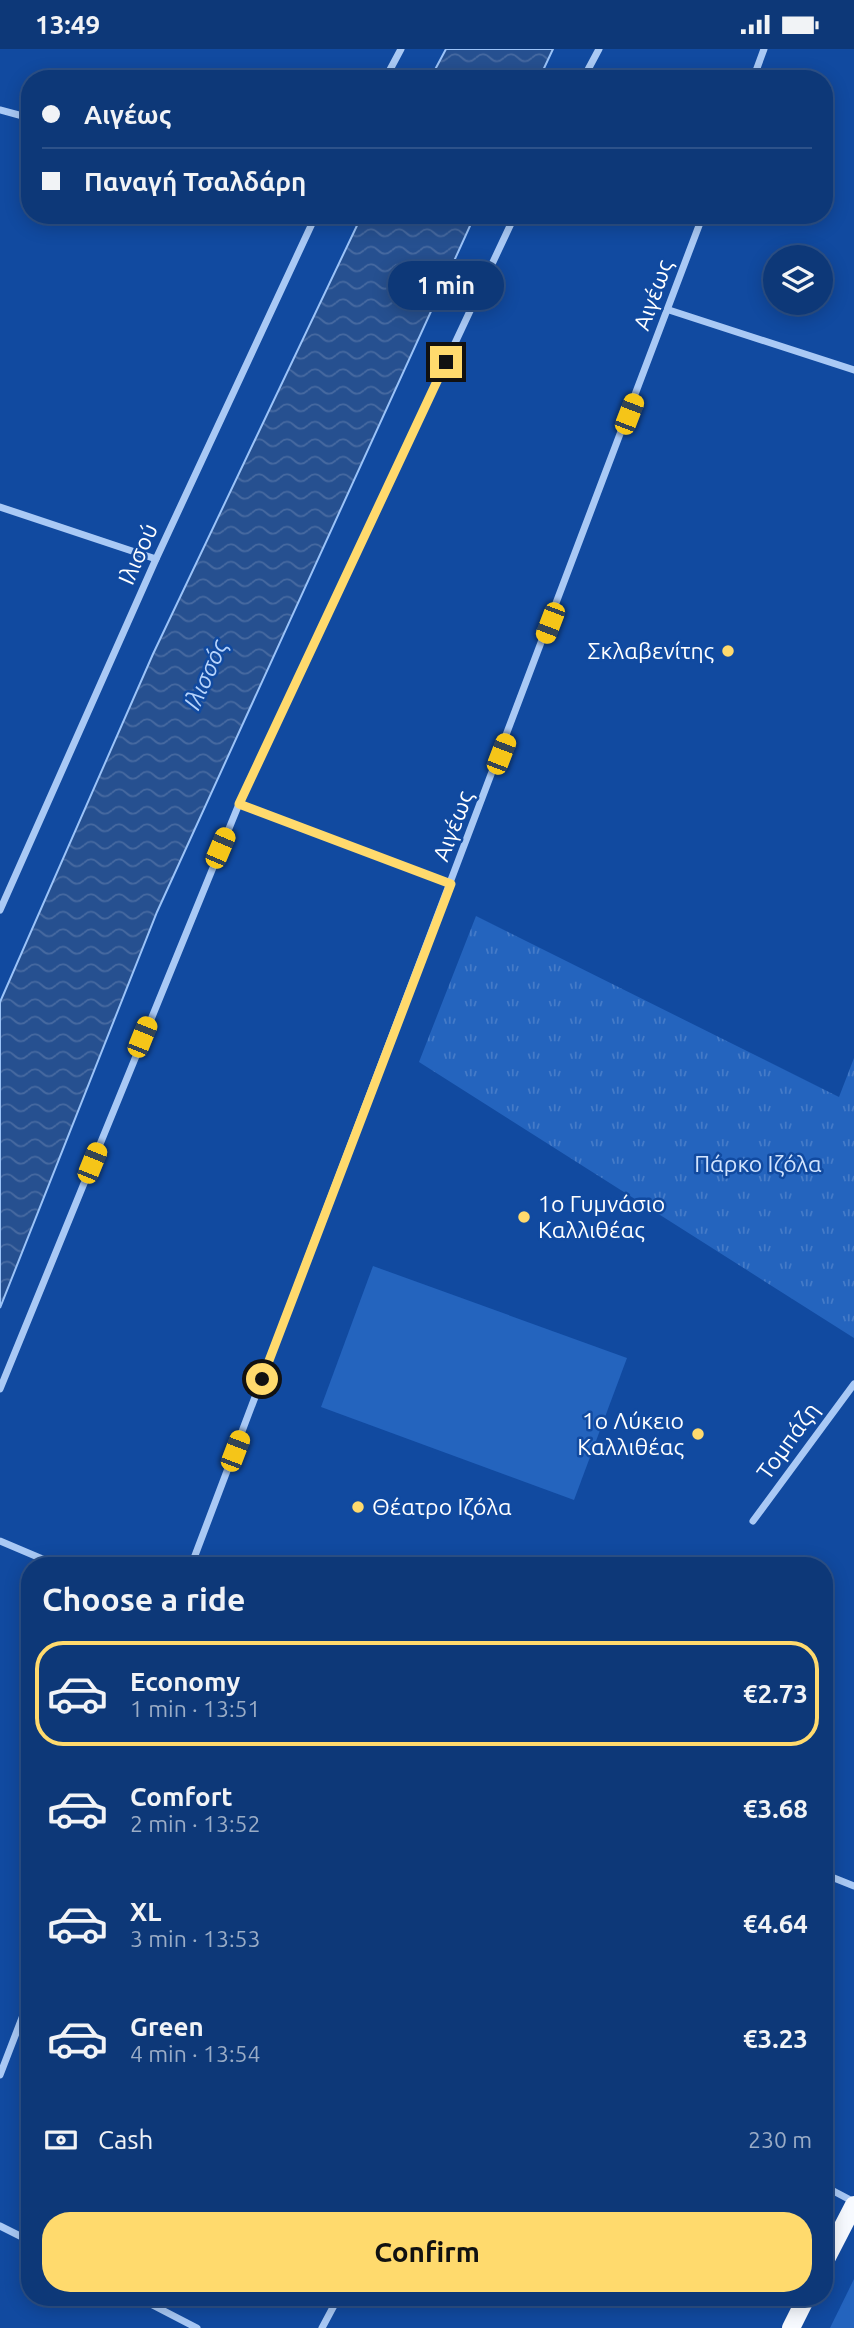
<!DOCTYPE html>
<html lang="en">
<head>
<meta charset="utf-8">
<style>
  body { margin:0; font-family:Ubuntu,sans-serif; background:#163f7d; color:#f1f3f6; height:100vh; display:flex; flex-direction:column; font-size:26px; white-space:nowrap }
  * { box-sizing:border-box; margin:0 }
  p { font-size:23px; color:#9aacc6 }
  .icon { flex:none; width:38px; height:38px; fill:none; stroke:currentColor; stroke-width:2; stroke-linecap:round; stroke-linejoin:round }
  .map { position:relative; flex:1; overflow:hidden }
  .sheet { position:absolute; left:21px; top:1508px; width:812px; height:749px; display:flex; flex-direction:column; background:#0d3878; border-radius:28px; box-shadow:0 4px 18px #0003,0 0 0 2px #2d528a }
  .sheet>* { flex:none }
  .top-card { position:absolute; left:21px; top:21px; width:812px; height:154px; border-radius:28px; box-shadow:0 4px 18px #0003,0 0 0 2px #2d528a; display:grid; align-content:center; height:154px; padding:0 21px; background:#0d3878 }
  .controls { position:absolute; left:763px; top:196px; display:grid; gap:14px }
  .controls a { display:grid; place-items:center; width:70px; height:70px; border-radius:50%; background:#0d3878; box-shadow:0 4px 18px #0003,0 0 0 2px #2d528a; font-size:35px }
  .end { position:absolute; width:32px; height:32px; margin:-16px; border:9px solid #ffda6d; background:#111; box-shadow:0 0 0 4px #111 }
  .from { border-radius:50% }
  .bubble { position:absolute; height:49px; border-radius:24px; background:#0d3878; box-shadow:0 4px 18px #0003,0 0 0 2px #2d528a; font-size:23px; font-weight:700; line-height:49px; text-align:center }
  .car { position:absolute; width:21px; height:42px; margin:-21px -10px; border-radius:9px; box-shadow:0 0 5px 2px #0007; background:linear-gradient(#f5c518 24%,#345 0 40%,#f5c518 0 76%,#345 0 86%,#f5c518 0) }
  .top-card b { display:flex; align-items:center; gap:24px; height:66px; font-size:26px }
  .top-card b+b { border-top:2px solid #2d528a }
  .top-card i { width:18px; height:18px; background:#f1f3f6 }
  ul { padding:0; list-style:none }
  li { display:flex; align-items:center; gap:21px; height:105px; margin:0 14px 10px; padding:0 7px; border:4px solid transparent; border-radius:28px }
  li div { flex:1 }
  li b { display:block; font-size:26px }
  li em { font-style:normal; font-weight:700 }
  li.active { border-color:#ffda6d }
  li>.icon { width:63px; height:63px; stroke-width:1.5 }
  h2 { padding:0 21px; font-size:32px; line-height:84px }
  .pay { display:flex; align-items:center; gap:18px; height:77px; padding:0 21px; font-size:26px }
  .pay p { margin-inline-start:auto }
  .primary-button { display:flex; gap:14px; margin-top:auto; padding:14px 21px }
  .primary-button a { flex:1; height:80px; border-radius:28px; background:#ffda6d; color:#111; font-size:28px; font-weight:700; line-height:80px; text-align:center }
  .status { display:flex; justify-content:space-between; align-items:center; height:49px; padding:0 35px; background:#0d3878; direction:ltr }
  .status svg { height:19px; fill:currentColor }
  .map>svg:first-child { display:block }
  .grass { fill:#2464be }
  .park { fill:url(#park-tufts) }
  .water { fill:url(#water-waves); stroke:#9bc3f8; stroke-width:2 }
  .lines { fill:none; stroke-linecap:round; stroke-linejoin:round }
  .street { stroke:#a9c9f5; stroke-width:7 }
  .primary { stroke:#f7faff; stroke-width:18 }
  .route { stroke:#ffda6d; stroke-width:9 }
  .poi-dot { fill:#ffda6d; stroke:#114aa0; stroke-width:2.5 }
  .labels { text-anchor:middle; stroke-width:5; stroke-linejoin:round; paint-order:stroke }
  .street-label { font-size:23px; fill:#fff; stroke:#114aa0 }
  .poi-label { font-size:23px; fill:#fff; stroke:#114aa0; text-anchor:end }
  .park-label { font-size:23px; fill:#d2e4fe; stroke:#114aa0 }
  .water-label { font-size:24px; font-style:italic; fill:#b6d3fb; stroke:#114aa0 }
</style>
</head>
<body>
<div class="status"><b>13:49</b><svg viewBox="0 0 49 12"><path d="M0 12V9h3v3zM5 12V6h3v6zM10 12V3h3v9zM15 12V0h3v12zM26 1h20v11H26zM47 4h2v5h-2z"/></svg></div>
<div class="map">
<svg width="854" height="2279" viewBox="0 0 854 2279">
  <defs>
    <pattern id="park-tufts" width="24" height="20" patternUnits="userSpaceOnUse" patternTransform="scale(1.75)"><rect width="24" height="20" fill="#2464be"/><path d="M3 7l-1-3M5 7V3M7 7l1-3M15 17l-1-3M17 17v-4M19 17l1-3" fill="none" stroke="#457bc8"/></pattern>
    <pattern id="water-waves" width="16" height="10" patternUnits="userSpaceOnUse" patternTransform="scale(1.75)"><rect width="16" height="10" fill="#265090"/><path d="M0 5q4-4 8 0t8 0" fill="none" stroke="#476aa1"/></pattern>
  </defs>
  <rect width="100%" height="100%" fill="#114aa0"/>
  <g class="grass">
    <polygon points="373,1217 627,1309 574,1451 321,1358"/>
    <polygon points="854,2230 854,2279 830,2279"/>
  </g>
  <polygon class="park" points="476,867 839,1048 854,1009 854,1289 419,1013"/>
  <g class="water">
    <polygon points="446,0 553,0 539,30 430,30"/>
    <polygon points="362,166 475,166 157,863 0,1259 0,953 153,605"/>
  </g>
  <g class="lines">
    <g class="street">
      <polyline points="385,30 401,0"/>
      <polyline points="583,30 599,0"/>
      <polyline points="753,30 764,0"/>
      <polyline points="0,61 30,69"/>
      <polyline points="669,261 854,321"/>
      <polyline points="0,458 156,510"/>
      <polyline points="239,755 451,835"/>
      <polyline points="0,861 156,510 316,166"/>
      <polyline points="0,1340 239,755 515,166"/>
      <polyline points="753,1472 854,1335"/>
      <polyline points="0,1492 59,1517"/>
      <polyline points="191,1517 703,166"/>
      <polyline points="824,1825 854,1837"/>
      <polyline points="0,2026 30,1948"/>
      <polyline points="824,2137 854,2153"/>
      <polyline points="0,2177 30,2192"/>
      <polyline points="139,2249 197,2279"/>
      <polyline points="322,2279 338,2249"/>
    </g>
    <g class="primary">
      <polyline points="824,2214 854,2156"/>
      <polyline points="791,2279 806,2249"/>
    </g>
  </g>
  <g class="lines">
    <polyline class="route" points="262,1330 451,835 239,755 446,313"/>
  </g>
  <g class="poi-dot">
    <circle cx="728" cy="602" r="7"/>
    <circle cx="524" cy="1168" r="7"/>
    <circle cx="698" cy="1385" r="7"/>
    <circle cx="358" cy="1458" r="7"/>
  </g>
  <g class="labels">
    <g class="street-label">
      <text transform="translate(653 246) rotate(-70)" y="8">Αιγέως</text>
      <text transform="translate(138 505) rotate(-66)" y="8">Ιλισού</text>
      <text transform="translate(453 777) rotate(-69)" y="8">Αιγέως</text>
      <text transform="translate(788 1392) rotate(-54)" y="8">Τομπάζη</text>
    </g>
    <g class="poi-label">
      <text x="714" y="610">Σκλαβενίτης</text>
      <text x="538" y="1163" text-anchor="start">1ο Γυμνάσιο<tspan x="538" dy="26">Καλλιθέας</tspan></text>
      <text x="684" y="1380">1ο Λύκειο<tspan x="684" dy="26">Καλλιθέας</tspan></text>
      <text x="372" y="1466" text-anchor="start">Θέατρο Ιζόλα</text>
    </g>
    <g class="park-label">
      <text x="758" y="1123">Πάρκο Ιζόλα</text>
    </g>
    <g class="water-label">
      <text transform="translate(206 626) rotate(-66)" y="8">Ιλισσός</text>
    </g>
  </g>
</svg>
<div class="controls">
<a><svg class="icon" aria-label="layers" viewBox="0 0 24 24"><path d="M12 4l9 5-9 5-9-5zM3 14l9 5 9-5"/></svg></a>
</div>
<i class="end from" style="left:262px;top:1330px"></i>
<i class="end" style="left:446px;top:313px"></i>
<div class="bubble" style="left:388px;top:212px;width:116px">1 min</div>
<i class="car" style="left:629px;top:365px;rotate:21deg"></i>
<i class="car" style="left:550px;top:574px;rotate:201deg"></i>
<i class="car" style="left:501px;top:705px;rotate:21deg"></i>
<i class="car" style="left:220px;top:799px;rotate:23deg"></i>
<i class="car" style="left:142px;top:988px;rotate:22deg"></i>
<i class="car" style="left:92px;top:1114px;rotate:22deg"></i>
<i class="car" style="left:235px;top:1402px;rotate:21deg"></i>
<div class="top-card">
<b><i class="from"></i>Αιγέως</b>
<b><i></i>Παναγή Τσαλδάρη</b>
</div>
<section class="sheet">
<h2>Choose a ride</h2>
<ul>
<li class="active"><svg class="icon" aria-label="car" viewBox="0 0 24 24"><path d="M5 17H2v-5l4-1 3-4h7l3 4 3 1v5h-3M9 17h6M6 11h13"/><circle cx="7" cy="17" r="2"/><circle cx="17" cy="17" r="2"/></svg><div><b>Economy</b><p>1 min · 13:51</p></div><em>€2.73</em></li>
<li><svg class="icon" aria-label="car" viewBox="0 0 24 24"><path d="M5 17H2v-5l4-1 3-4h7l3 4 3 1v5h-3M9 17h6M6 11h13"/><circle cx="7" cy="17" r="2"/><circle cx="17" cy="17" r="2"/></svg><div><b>Comfort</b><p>2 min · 13:52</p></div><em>€3.68</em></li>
<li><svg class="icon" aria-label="car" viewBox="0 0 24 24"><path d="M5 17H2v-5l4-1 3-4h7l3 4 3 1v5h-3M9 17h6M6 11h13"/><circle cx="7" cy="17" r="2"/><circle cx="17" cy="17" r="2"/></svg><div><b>XL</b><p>3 min · 13:53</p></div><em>€4.64</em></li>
<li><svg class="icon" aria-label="car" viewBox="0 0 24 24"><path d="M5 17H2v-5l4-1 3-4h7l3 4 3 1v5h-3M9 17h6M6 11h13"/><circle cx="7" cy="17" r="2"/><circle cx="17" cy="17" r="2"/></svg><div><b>Green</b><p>4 min · 13:54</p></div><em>€3.23</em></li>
</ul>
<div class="pay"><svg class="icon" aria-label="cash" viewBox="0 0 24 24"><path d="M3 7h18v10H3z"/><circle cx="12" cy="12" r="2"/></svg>Cash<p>230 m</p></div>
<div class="primary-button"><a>Confirm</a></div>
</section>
</div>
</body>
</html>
